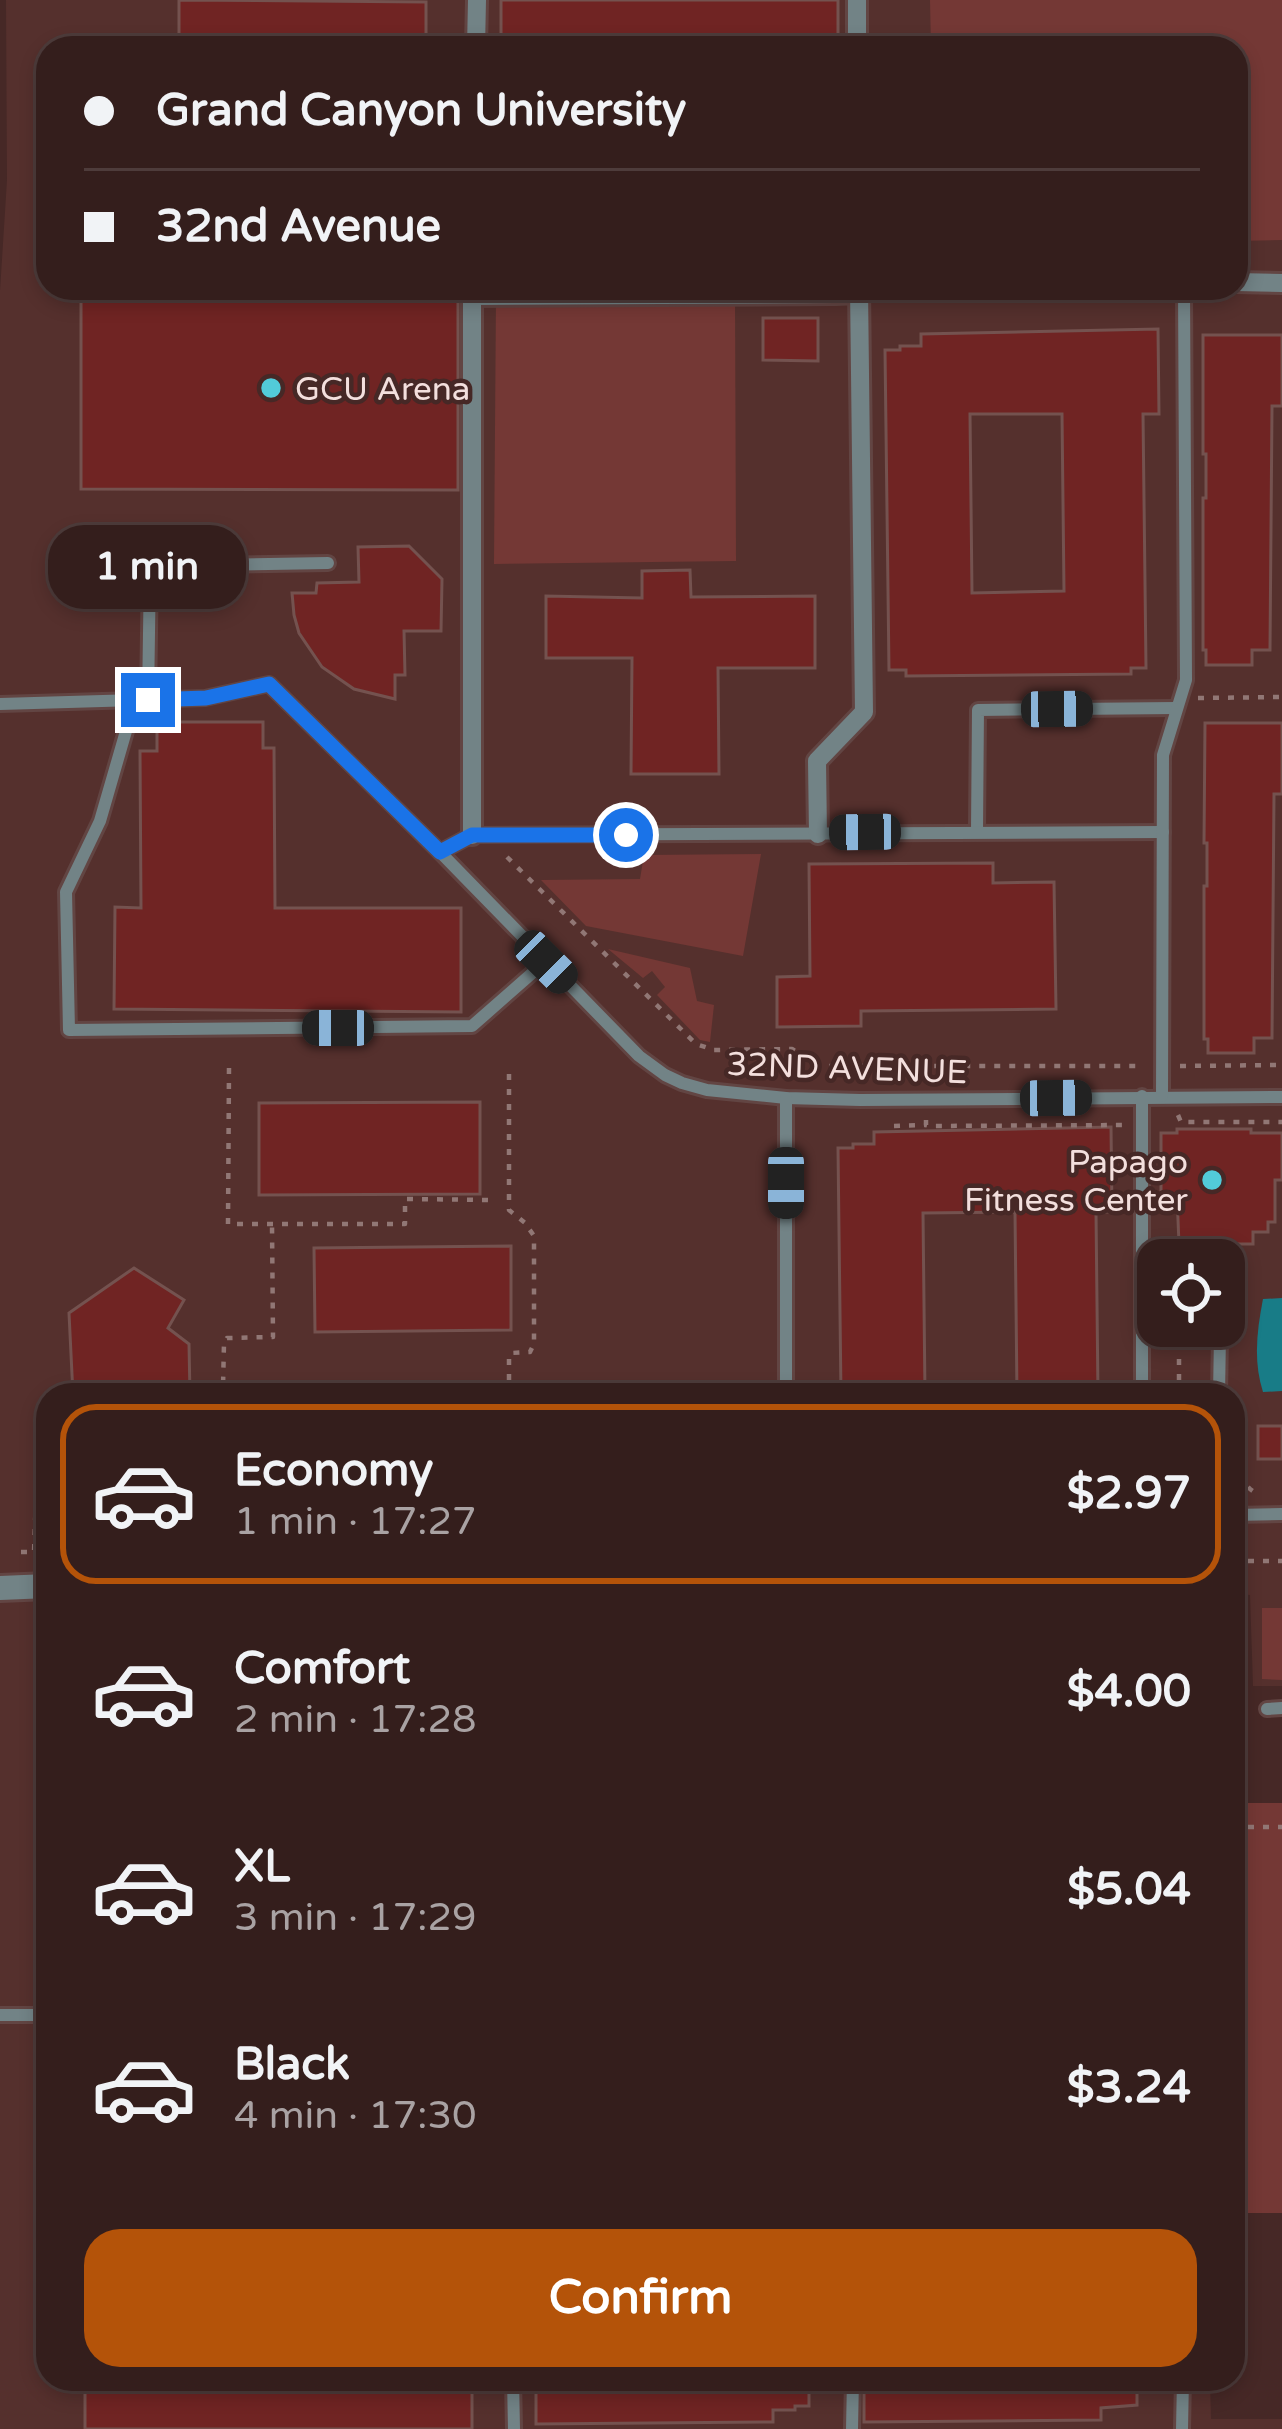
<!DOCTYPE html>
<html lang="en">
<head>
<meta charset="utf-8">
<style>
  body { margin:0; font-family:"Varela Round",sans-serif; background:#3f2b29; color:#f1f3f6; height:100vh; display:flex; flex-direction:column; font-size:45px; white-space:nowrap }
  * { box-sizing:border-box; margin:0 }
  p { font-size:39px; color:#a9a2a3 }
  .icon { flex:none; width:66px; height:66px; fill:none; stroke:currentColor; stroke-width:2; stroke-linecap:round; stroke-linejoin:round }
  .map { position:relative; flex:1; overflow:hidden }
  .drawer { position:absolute; left:36px; top:1383px; width:1209px; height:1008px; display:flex; flex-direction:column; background:#341e1c; border-radius:36px; box-shadow:0 6px 18px #0003,0 0 0 3px #4e3c3b }
  .drawer>* { flex:none }
  .guide { position:absolute; left:36px; top:36px; width:1212px; height:264px; border-radius:36px; box-shadow:0 6px 18px #0003,0 0 0 3px #4e3c3b; display:grid; align-content:center; height:264px; padding:0 48px; background:#341e1c }
  .tools { position:absolute; left:1137px; top:1239px; display:grid; gap:24px }
  .tools a { display:grid; place-items:center; width:108px; height:108px; border-radius:24px; background:#341e1c; box-shadow:0 6px 18px #0003,0 0 0 3px #4e3c3b; font-size:60px }
  .end { position:absolute; width:54px; height:54px; margin:-27px; border:15px solid #1a73e8; background:#fff; box-shadow:0 0 0 6px #fff }
  .from { border-radius:50% }
  .bubble { position:absolute; height:84px; border-radius:36px; background:#341e1c; box-shadow:0 6px 18px #0003,0 0 0 3px #4e3c3b; font-size:39px; font-weight:700; line-height:84px; text-align:center }
  .car { position:absolute; width:36px; height:72px; margin:-36px -18px; border-radius:15px; box-shadow:0 0 9px 3px #0007; background:linear-gradient(#222 24%,#8ab4d8 0 40%,#222 0 76%,#8ab4d8 0 86%,#222 0) }
  .guide b { display:flex; align-items:center; gap:42px; height:114px; font-size:45px }
  .guide b+b { border-top:3px solid #4e3c3b }
  .guide i { width:30px; height:30px; background:#f1f3f6 }
  ul { padding:21px 0 0; list-style:none }
  li { display:flex; align-items:center; gap:36px; height:180px; margin:0 24px 18px; padding:0 24px; border:6px solid transparent; border-radius:36px }
  li div { flex:1 }
  li b { display:block; font-size:45px }
  li em { font-style:normal; font-weight:700 }
  li.current { border-color:#b45309 }
  li>.icon { width:108px; height:108px; stroke-width:1.5 }
  .action { display:flex; gap:24px; margin-top:auto; padding:24px 48px }
  .action a { flex:1; height:138px; border-radius:36px; background:#b45309; color:#fff; font-size:48px; font-weight:700; line-height:138px; text-align:center }
  .map>svg:first-child { display:block }
  .built { fill:#55302d; fill-rule:evenodd }
  .green { fill:#743835 }
  .water { fill:#187c87 }
  .building { fill:#702423; stroke:#74524f; stroke-width:3; fill-rule:evenodd }
  .lines { fill:none; stroke-linecap:round; stroke-linejoin:round }
  .service-casing { stroke:#624543; stroke-width:18 }
  .pedestrian-casing { stroke:#624543; stroke-width:24 }
  .minor-casing { stroke:#624543; stroke-width:30 }
  .path { stroke:#917775; stroke-width:4.5; stroke-dasharray:6 9; stroke-linecap:butt }
  .service { stroke:#728386; stroke-width:12 }
  .pedestrian { stroke:#728386; stroke-width:18 }
  .minor { stroke:#728386; stroke-width:24 }
  .route { stroke:#1a73e8; stroke-width:15 }
  .poi-dot { fill:#52cbd9; stroke:#462826; stroke-width:4.5 }
  .labels { text-anchor:middle; stroke-width:9; stroke-linejoin:round; paint-order:stroke }
  .poi-label { font-size:33px; fill:#f3dfdd; stroke:#462826; text-anchor:start }
  .street-label { font-size:33px; fill:#f3dfdd; stroke:#462826 }
</style>
</head>
<body>
<div class="map">
<svg width="1282" height="2429" viewBox="0 0 1282 2429">
  <rect width="100%" height="100%" fill="#462826"/>
  <path class="built" d="M6,0H1282V1686H1253L1250,1595L1233,1594V1395H48V2379H1210L1211,2419H1282V2429H0V291L7,180ZM48,48H1236V288H48ZM1158,1260H1224V1326H1158Z"/>
  <g class="green">
    <polygon points="930,0 1282,0 1282,240 1236,241 1236,48 931,48"/>
    <polygon points="735,294 736,561 494,564 496,296"/>
    <polygon points="761,854 743,956 586,926 541,880 640,879 644,855"/>
    <polygon points="608,949 690,968 697,1001 714,1005 710,1042 700,1040 657,995 665,987 652,971 643,978"/>
    <polygon points="1262,1608 1282,1608 1282,1680 1262,1679"/>
    <rect x="1233" y="1803" width="49" height="410"/>
  </g>
  <path class="water" d="M1282,1298V1391L1263,1392C1253,1361 1257,1330 1263,1299Z"/>
  <g class="building">
    <polygon points="179,0 426,2 426,48 179,48"/>
    <rect x="501" y="0" width="337" height="48"/>
    <polygon points="81,288 458,288 458,490 81,489"/>
    <polygon points="763,318 818,318 818,361 763,360"/>
    <path d="M1158,329L1159,414H1143L1146,668H1131V674L906,676V670H889L885,350H900V346H921V334ZM970,414H1062L1064,591L972,593Z"/>
    <polygon points="1203,335 1282,335 1282,406 1272,406 1270,650 1252,650 1252,665 1206,665 1206,650 1203,650 1203,498 1206,498 1206,454 1203,454"/>
    <polygon points="409,546 442,579 441,631 404,631 405,675 395,675 395,699 354,689 322,667 299,633 294,615 292,593 316,593 317,583 359,582 358,547"/>
    <polygon points="690,570 691,597 815,596 815,668 718,668 719,774 631,774 632,658 546,658 546,596 642,598 642,571"/>
    <polygon points="157,722 263,722 263,748 274,748 275,908 461,908 461,1012 114,1009 115,907 141,908 140,751 157,751"/>
    <polygon points="1205,723 1282,723 1282,794 1274,794 1272,1038 1254,1038 1254,1053 1208,1053 1208,1039 1204,1039 1204,886 1207,886 1207,843 1204,843"/>
    <polygon points="993,863 993,883 1054,882 1056,1009 861,1011 861,1026 777,1027 777,977 810,976 809,864"/>
    <polygon points="480,1102 480,1194 259,1195 259,1103"/>
    <polygon points="1111,1127 1112,1212 1096,1212 1098,1395 1017,1395 1015,1212 923,1213 925,1395 841,1395 838,1148 853,1148 853,1144 874,1144 874,1132"/>
    <polygon points="1177,1129 1251,1129 1251,1133 1282,1133 1282,1180 1275,1180 1275,1222 1268,1222 1268,1232 1253,1232 1253,1244 1179,1244 1177,1195 1161,1195 1161,1133 1177,1133"/>
    <polygon points="511,1246 511,1330 315,1332 314,1248"/>
    <polygon points="134,1268 184,1300 168,1328 189,1344 190,1395 73,1395 69,1313"/>
    <rect x="1258" y="1426" width="24" height="33"/>
    <rect x="85" y="2379" width="387" height="50"/>
    <polygon points="536,2379 809,2379 809,2406 795,2406 795,2410 773,2410 773,2422 536,2424"/>
    <polygon points="864,2379 1137,2379 1137,2405 1101,2408 1101,2420 864,2422"/>
  </g>
  <g class="lines">
    <defs>
      <g id="service">
        <polyline points="135,700 100,821 66,892 69,1030 472,1026 546,961"/>
        <polyline points="148,700 150,566 328,563"/>
        <polyline points="0,704 205,698 269,684 440,852 639,1056 665,1075 682,1083 707,1090 786,1098 860,1100 1282,1097"/>
        <polyline points="977,831 978,710 1176,708"/>
        <polyline points="440,852 472,835 1163,832"/>
        <polyline points="1162,1096 1163,755 1186,680 1184,288"/>
        <polyline points="786,1098 786,1395"/>
        <polyline points="1143,1336 1220,1335 1219,1395"/>
        <polyline points="1142,1395 1142,1096"/>
        <polyline points="1233,1515 1282,1514"/>
        <polyline points="1267,1709 1282,1708"/>
        <polyline points="0,2015 48,2015"/>
        <polyline points="513,2379 514,2429"/>
        <polyline points="852,2429 853,2379"/>
        <polyline points="1182,2429 1183,2379"/>
      </g>
      <g id="pedestrian">
        <polyline points="857,0 857,48"/>
        <polyline points="476,48 477,0"/>
        <polyline points="1236,282 1282,283"/>
        <polyline points="472,296 835,294 859,293 879,288"/>
        <polyline points="818,834 817,761 864,712 859,288"/>
        <polyline points="472,835 472,288"/>
      </g>
      <polyline id="minor" points="0,1588 48,1586"/>
    </defs>
    <use href="#service" class="service-casing"/>
    <use href="#pedestrian" class="pedestrian-casing"/>
    <use href="#minor" class="minor-casing"/>
    <g class="path">
      <polyline points="1198,698 1282,697"/>
      <polyline points="507,857 696,1044 714,1050 792,1049 819,1066 1144,1066"/>
      <polyline points="1180,1066 1282,1065"/>
      <polyline points="229,1068 228,1224 405,1224 405,1199 492,1200"/>
      <polyline points="1178,1115 1181,1122 1282,1122"/>
      <polyline points="926,1120 926,1125 931,1126 1126,1125"/>
      <polyline points="894,1126 926,1125"/>
      <polyline points="1180,1260 1180,1250"/>
      <polyline points="230,1395 223,1387 224,1343 227,1338 273,1337 272,1224"/>
      <polyline points="509,1395 509,1356 511,1353 530,1352 534,1344 534,1236 525,1223 509,1210 509,1068"/>
      <polyline points="1179,1395 1179,1356"/>
      <path d="M1241,1429C1241,1453 1233,1483 1258,1494"/>
      <polyline points="21,1552 34,1552 36,1495 48,1495"/>
      <polyline points="1233,1561 1282,1561"/>
      <polyline points="1233,1827 1282,1827"/>
    </g>
    <use href="#service" class="service"/>
    <use href="#pedestrian" class="pedestrian"/>
    <use href="#minor" class="minor"/>
  </g>
  <g class="lines">
    <polyline class="route" points="148,700 206,698 269,684 440,852 472,835 626,835"/>
  </g>
  <g class="poi-dot">
    <circle cx="271" cy="388" r="12"/>
    <circle cx="1212" cy="1180" r="12"/>
  </g>
  <g class="labels">
    <g class="poi-label">
      <text x="295" y="400">GCU Arena</text>
      <text x="1188" y="1173" text-anchor="end">Papago<tspan x="1188" dy="38">Fitness Center</tspan></text>
    </g>
    <g class="street-label">
      <text transform="translate(847 1067) rotate(2)" y="12">32ND AVENUE</text>
    </g>
  </g>
</svg>
<div class="tools">
<a><svg class="icon" aria-label="locate" viewBox="0 0 24 24"><circle cx="12" cy="12" r="6"/><path d="M12 2v4M12 18v4M2 12h4M18 12h4"/></svg></a>
</div>
<i class="end from" style="left:626px;top:835px"></i>
<i class="end" style="left:148px;top:700px"></i>
<div class="bubble" style="left:48px;top:525px;width:198px">1 min</div>
<i class="car" style="left:1057px;top:709px;rotate:89deg"></i>
<i class="car" style="left:865px;top:832px;rotate:269deg"></i>
<i class="car" style="left:546px;top:962px;rotate:135deg"></i>
<i class="car" style="left:338px;top:1028px;rotate:270deg"></i>
<i class="car" style="left:1056px;top:1098px;rotate:89deg"></i>
<i class="car" style="left:786px;top:1183px;rotate:180deg"></i>
<div class="guide">
<b><i class="from"></i>Grand Canyon University</b>
<b><i></i>32nd Avenue</b>
</div>
<section class="drawer">
<ul>
<li class="current"><svg class="icon" aria-label="car" viewBox="0 0 24 24"><path d="M5 17H2v-5l4-1 3-4h7l3 4 3 1v5h-3M9 17h6M6 11h13"/><circle cx="7" cy="17" r="2"/><circle cx="17" cy="17" r="2"/></svg><div><b>Economy</b><p>1 min · 17:27</p></div><em>$2.97</em></li>
<li><svg class="icon" aria-label="car" viewBox="0 0 24 24"><path d="M5 17H2v-5l4-1 3-4h7l3 4 3 1v5h-3M9 17h6M6 11h13"/><circle cx="7" cy="17" r="2"/><circle cx="17" cy="17" r="2"/></svg><div><b>Comfort</b><p>2 min · 17:28</p></div><em>$4.00</em></li>
<li><svg class="icon" aria-label="car" viewBox="0 0 24 24"><path d="M5 17H2v-5l4-1 3-4h7l3 4 3 1v5h-3M9 17h6M6 11h13"/><circle cx="7" cy="17" r="2"/><circle cx="17" cy="17" r="2"/></svg><div><b>XL</b><p>3 min · 17:29</p></div><em>$5.04</em></li>
<li><svg class="icon" aria-label="car" viewBox="0 0 24 24"><path d="M5 17H2v-5l4-1 3-4h7l3 4 3 1v5h-3M9 17h6M6 11h13"/><circle cx="7" cy="17" r="2"/><circle cx="17" cy="17" r="2"/></svg><div><b>Black</b><p>4 min · 17:30</p></div><em>$3.24</em></li>
</ul>
<div class="action"><a>Confirm</a></div>
</section>
</div>
</body>
</html>
